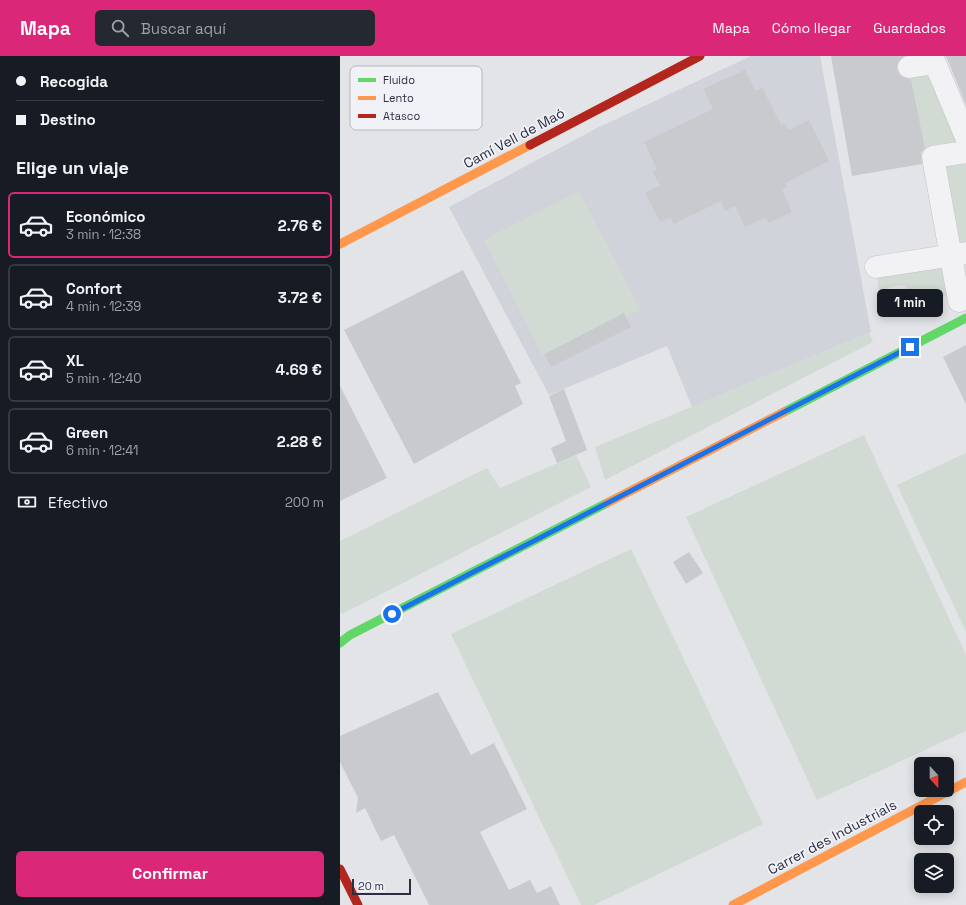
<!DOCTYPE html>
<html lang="es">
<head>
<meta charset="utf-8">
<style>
  body { margin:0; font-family:"Space Grotesk",sans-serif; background:#242831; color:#f1f3f6; height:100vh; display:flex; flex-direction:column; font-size:15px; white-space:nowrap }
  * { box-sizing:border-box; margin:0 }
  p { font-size:13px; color:#9ea1a6 }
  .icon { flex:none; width:22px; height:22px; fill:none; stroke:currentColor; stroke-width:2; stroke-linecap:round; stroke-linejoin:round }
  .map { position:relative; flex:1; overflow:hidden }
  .panel { display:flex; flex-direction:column; background:#171b24; width:340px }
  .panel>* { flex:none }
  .guide { display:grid; align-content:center; height:88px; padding:0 16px; background:#171b24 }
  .needle { width:26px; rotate:159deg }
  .fabs { position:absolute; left:574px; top:701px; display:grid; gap:8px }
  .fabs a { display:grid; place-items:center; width:40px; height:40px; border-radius:6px; background:#171b24; box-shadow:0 2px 10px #0003; font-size:20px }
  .scale { position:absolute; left:12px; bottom:10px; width:59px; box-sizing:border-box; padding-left:4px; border:2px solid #2a2e41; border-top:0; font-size:11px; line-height:14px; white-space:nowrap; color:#2a2e41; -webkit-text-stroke:3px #f1f2f7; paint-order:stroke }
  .end { position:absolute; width:18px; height:18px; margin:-9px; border:5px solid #1a73e8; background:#fff; box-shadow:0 0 0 2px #fff }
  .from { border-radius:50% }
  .bubble { position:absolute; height:28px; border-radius:6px; background:#171b24; box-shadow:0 2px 10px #0003; font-size:13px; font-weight:600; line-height:28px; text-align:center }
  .guide b { display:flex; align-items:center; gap:14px; height:38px; font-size:15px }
  .guide b+b { border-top:1px solid #363941 }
  .guide i { width:10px; height:10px; background:#f1f3f6 }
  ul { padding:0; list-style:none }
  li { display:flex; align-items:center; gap:12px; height:66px; margin:0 8px 6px; padding:0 8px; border:2px solid #363941; border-radius:6px }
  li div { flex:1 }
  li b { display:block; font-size:15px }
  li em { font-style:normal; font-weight:600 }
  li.on { border-color:#db2777 }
  li>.icon { width:36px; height:36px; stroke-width:1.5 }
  h2 { padding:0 16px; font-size:18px; line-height:48px }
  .pay { display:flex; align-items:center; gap:10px; height:44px; padding:0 16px; font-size:15px }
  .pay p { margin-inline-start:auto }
  .primary-button { display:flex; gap:8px; margin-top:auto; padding:8px 16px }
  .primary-button a { flex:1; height:46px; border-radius:6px; background:#db2777; color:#fff; font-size:16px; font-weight:600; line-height:46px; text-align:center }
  header { display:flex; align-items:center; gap:24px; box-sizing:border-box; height:56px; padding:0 20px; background:#db2777; color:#fff }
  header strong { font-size:19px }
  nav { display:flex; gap:22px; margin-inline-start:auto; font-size:14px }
  .search { width:280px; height:36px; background:#242831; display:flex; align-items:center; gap:10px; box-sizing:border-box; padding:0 14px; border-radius:6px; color:#9ea1a6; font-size:15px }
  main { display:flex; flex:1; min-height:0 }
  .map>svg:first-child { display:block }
  .built { fill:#d1d3da }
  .green { fill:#d2dbd3 }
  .building { fill:#c9cace }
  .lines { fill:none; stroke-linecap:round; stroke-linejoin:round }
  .street-casing { stroke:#c1c2c5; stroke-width:23 }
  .street { stroke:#f2f2f5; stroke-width:22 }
  .fast { stroke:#63d668; stroke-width:9 }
  .slow { stroke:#ff974d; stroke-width:9 }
  .jam { stroke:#b3261e; stroke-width:9 }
  .route { stroke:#1a73e8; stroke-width:5 }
  .labels { text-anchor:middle; stroke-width:3.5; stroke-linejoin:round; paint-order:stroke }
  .street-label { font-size:14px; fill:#2a2e41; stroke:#f1f2f7 }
  .key { fill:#f1f2f7; stroke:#b5b7c0; stroke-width:1 }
  .key-label { font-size:11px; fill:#2a2e41 }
</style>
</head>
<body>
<header>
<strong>Mapa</strong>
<div class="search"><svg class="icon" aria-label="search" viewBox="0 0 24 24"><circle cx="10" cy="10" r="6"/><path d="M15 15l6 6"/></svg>Buscar aquí</div>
<nav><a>Mapa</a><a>Cómo llegar</a><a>Guardados</a></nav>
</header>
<main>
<section class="panel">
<div class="guide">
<b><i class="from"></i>Recogida</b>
<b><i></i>Destino</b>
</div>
<h2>Elige un viaje</h2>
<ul>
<li class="on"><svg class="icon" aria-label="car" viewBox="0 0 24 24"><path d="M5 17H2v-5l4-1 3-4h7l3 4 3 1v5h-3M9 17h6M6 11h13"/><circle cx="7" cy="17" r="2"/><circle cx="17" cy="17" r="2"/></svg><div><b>Económico</b><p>3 min · 12:38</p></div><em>2.76 €</em></li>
<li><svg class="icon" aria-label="car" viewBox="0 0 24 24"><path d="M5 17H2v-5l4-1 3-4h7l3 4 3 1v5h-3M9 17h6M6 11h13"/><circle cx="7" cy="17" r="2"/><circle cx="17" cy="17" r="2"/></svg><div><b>Confort</b><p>4 min · 12:39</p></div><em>3.72 €</em></li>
<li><svg class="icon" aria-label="car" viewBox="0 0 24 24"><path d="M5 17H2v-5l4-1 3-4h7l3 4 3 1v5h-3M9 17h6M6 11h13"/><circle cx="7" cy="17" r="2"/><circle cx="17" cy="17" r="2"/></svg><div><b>XL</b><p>5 min · 12:40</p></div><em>4.69 €</em></li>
<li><svg class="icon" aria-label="car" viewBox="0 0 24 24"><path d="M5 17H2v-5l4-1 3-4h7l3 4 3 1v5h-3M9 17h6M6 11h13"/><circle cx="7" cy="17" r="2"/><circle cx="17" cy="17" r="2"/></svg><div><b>Green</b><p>6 min · 12:41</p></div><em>2.28 €</em></li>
</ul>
<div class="pay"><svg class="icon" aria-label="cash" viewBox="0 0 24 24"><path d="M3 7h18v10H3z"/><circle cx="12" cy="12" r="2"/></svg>Efectivo<p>200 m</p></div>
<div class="primary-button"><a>Confirmar</a></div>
</section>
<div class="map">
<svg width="626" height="849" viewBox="0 0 626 849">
  <rect width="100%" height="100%" fill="#e3e4e7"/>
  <polygon class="built" points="411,0 480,0 531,276 352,351 327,290 209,339 109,151 257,72"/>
  <g class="green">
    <polygon points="592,15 623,88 585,93 570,19"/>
    <polygon points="626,105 626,187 616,189 603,106"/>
    <polygon points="239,135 300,254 286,261 284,257 202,299 144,184"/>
    <path d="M604,207L610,237L571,257L565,230C556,229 546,231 539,238L537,218Z"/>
    <polygon points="529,277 533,286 265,424 255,391"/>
    <polygon points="524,379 626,599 626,675 477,744 346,461"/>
    <polygon points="626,397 626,576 557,429"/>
    <polygon points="236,399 251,431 2,558 0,555 0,485 147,412 160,432"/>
    <polygon points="291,493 423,768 254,849 241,849 111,578"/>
  </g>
  <g class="building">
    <polygon points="491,0 564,0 558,6 557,13 560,19 564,22 571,23 585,92 581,97 582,108 512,120"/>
    <polygon points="605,0 626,0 626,49 607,2"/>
    <polygon points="405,14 416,35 422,31 441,69 445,68 449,74 469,64 489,105 445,127 447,131 442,134 452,156 429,167 426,161 405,171 395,150 385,155 381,145 334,168 330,161 320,166 305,137 320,129 312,115 317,113 304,86 373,53 363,33"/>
    <polygon points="123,214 181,327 175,330 183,348 74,408 4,274"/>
    <polygon points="284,257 291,271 211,311 205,298"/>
    <polygon points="626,289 626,348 603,301"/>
    <polygon points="0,330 47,422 0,445"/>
    <polygon points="224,333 247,394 217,407 211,392 226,385 209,340"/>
    <polygon points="349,496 363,517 346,528 333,506"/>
    <polygon points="98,636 131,699 154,687 187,753 140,776 169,834 190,824 197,837 211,830 220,849 89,849 54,779 41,785 25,752 16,757 18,742 0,706 0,680"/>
  </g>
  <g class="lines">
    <defs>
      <g id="street">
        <polyline points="569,11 595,7 626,81"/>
        <polyline points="536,211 626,197"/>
        <polyline points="619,245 593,101 626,96"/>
      </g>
    </defs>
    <use href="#street" class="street-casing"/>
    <use href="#street" class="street"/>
    <g class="fast">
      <polyline points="444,356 626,262"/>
      <polyline points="0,587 10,579 267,447"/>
    </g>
    <g class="slow">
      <polyline points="0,188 190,89"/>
      <polyline points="267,447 444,356"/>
      <polyline points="393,849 626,726"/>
    </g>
    <g class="jam">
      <polyline points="190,89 360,0"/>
      <polyline points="0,813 18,849"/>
    </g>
  </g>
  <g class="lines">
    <polyline class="route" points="52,558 570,291"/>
  </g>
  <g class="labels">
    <g class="street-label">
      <text transform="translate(174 82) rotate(-28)" y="5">Camí Vell de Maó</text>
      <text transform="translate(492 781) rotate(-28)" y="5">Carrer des Industrials</text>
    </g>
  </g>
  <rect x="10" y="10" width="132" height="64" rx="6" class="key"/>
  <rect x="18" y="22" width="18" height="4" fill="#63d668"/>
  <rect x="18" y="40" width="18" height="4" fill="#ff974d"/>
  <rect x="18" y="58" width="18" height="4" fill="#b3261e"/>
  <g class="key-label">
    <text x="43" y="28">Fluido</text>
    <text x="43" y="46">Lento</text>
    <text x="43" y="64">Atasco</text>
  </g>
</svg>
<div class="fabs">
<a><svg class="needle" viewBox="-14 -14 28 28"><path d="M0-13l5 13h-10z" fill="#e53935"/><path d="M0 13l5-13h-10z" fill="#9ea1a6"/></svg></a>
<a><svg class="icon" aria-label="locate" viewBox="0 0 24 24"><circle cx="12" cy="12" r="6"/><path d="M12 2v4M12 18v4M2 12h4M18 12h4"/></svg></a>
<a><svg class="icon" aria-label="layers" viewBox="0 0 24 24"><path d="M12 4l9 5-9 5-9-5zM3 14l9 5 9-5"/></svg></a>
</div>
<div class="scale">20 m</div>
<i class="end from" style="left:52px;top:558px"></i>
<i class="end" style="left:570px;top:291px"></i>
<div class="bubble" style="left:537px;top:233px;width:66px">1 min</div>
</div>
</main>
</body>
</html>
